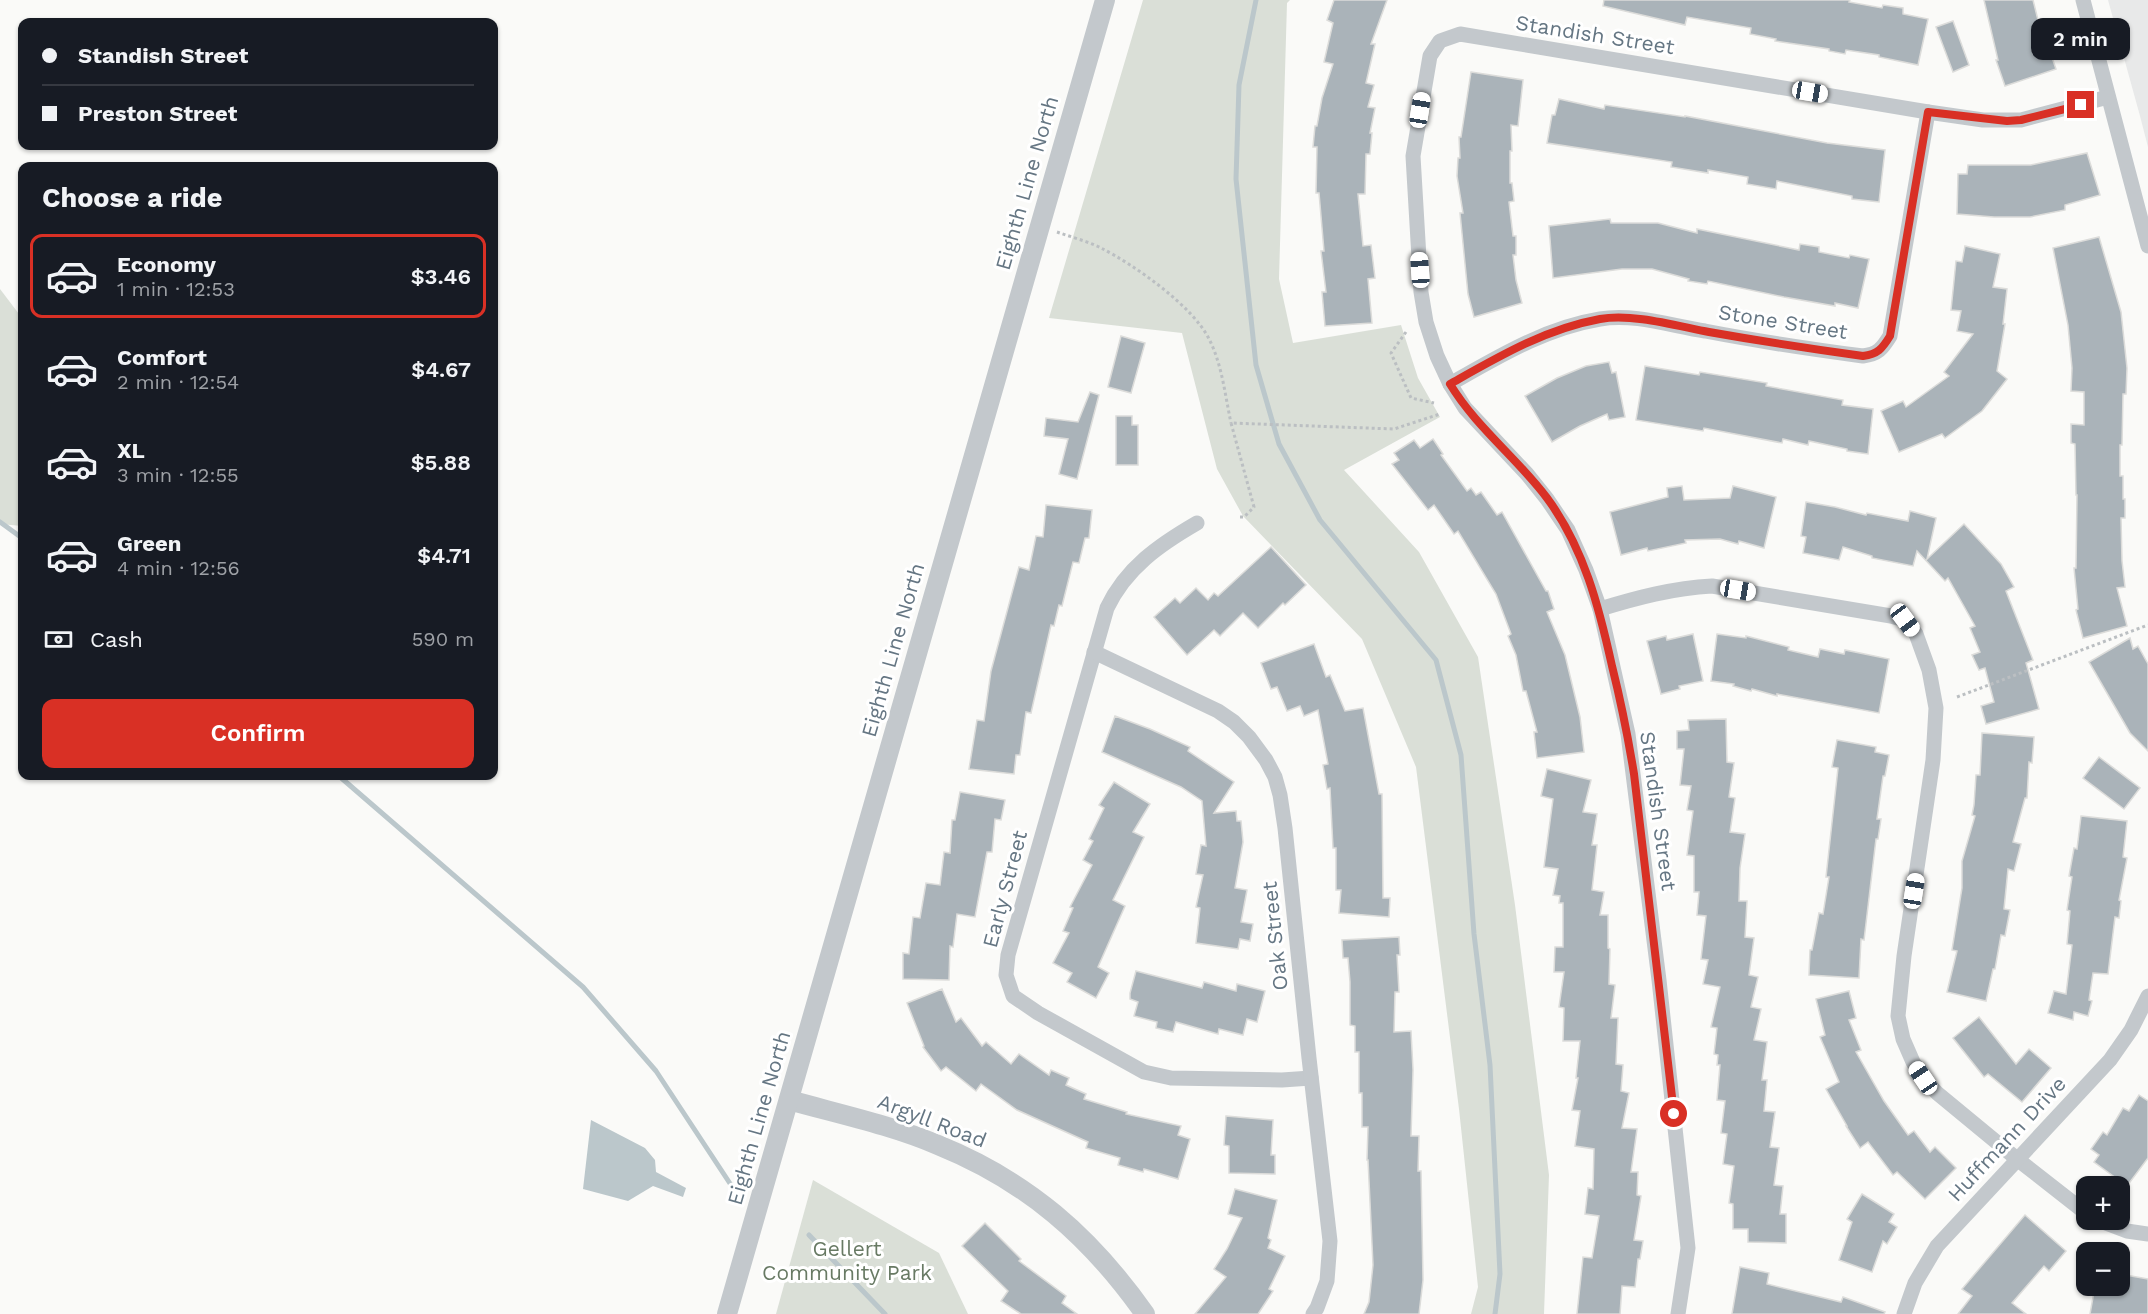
<!DOCTYPE html>
<html lang="en">
<head>
<meta charset="utf-8">
<style>
  body { margin:0; font-family:"Work Sans",sans-serif; background:#20242c; color:#f1f3f6; height:100vh; display:flex; flex-direction:column; font-size:22px; white-space:nowrap }
  * { box-sizing:border-box; margin:0 }
  p { font-size:20px; color:#9ea1a6 }
  .icon { flex:none; width:33px; height:33px; fill:none; stroke:currentColor; stroke-width:2; stroke-linecap:round; stroke-linejoin:round }
  .map { position:relative; flex:1; overflow:hidden }
  .panel { position:absolute; left:18px; top:162px; width:480px; height:618px; display:flex; flex-direction:column; background:#171b24; border-radius:12px; box-shadow:0 2px 4px #0004 }
  .panel>* { flex:none }
  .top-card { position:absolute; left:18px; top:18px; width:480px; height:132px; border-radius:12px; box-shadow:0 2px 4px #0004; display:grid; align-content:center; height:132px; padding:0 24px; background:#171b24 }
  .buttons { position:absolute; left:2076px; top:1176px; display:grid; gap:12px }
  .buttons a { display:grid; place-items:center; width:54px; height:54px; border-radius:12px; background:#171b24; box-shadow:0 2px 4px #0004; font-size:30px }
  .end { position:absolute; width:27px; height:27px; margin:-14px; border:8px solid #d93025; background:#fff; box-shadow:0 0 0 3px #fff }
  .from { border-radius:50% }
  .bubble { position:absolute; height:42px; border-radius:12px; background:#171b24; box-shadow:0 2px 4px #0004; font-size:20px; font-weight:600; line-height:42px; text-align:center }
  .car { position:absolute; width:18px; height:36px; margin:-18px -9px; border-radius:8px; box-shadow:0 0 4px 2px #0007; background:linear-gradient(#fff 24%,#345 0 40%,#fff 0 76%,#345 0 86%,#fff 0) }
  .top-card b { display:flex; align-items:center; gap:21px; height:57px; font-size:22px }
  .top-card b+b { border-top:2px solid #363941 }
  .top-card i { width:15px; height:15px; background:#f1f3f6 }
  ul { padding:0; list-style:none }
  li { display:flex; align-items:center; gap:18px; height:84px; margin:0 12px 9px; padding:0 12px; border:3px solid transparent; border-radius:12px }
  li div { flex:1 }
  li b { display:block; font-size:22px }
  li em { font-style:normal; font-weight:600 }
  li.selected { border-color:#d93025 }
  li>.icon { width:54px; height:54px; stroke-width:1.5 }
  h2 { padding:0 24px; font-size:27px; line-height:72px }
  .pay { display:flex; align-items:center; gap:15px; height:66px; padding:0 24px; font-size:22px }
  .pay p { margin-inline-start:auto }
  .primary-button { display:flex; gap:12px; margin-top:auto; padding:12px 24px }
  .primary-button a { flex:1; height:69px; border-radius:12px; background:#d93025; color:#fff; font-size:24px; font-weight:600; line-height:69px; text-align:center }
  .map>svg:first-child { display:block }
  .built { fill:#e8e9e9 }
  .green { fill:#dadfd7 }
  .water { fill:#bbc7cb }
  .lines { fill:none; stroke-linecap:round; stroke-linejoin:round }
  .stream { stroke:#bbc7cb; stroke-width:5 }
  .building { fill:#aab3b9; stroke:#dcdcda; stroke-width:1.5 }
  .path { stroke:#bbbfc2; stroke-width:3; stroke-dasharray:3 3; stroke-linecap:butt }
  .minor { stroke:#c3c8cc; stroke-width:15 }
  .tertiary { stroke:#c3c8cc; stroke-width:20 }
  .route { stroke:#d93025; stroke-width:8 }
  .labels { text-anchor:middle; stroke-width:6; stroke-linejoin:round; paint-order:stroke }
  .street-label { font-size:21px; fill:#657683; stroke:#fff }
  .park-label { font-size:21px; fill:#687a64; stroke:#fff }
</style>
</head>
<body>
<div class="map">
<svg width="2148" height="1314" viewBox="0 0 2148 1314">
  <rect width="100%" height="100%" fill="#fafaf8"/>
  <polygon class="built" points="2108,0 2148,0 2148,147 2140,116"/>
  <g class="green">
    <polygon points="1143,0 1290,0 1287,3 1279,279 1293,343 1401,325 1418,378 1440,417 1344,470 1419,552 1478,657 1515,905 1549,1175 1544,1314 1471,1314 1478,1287 1459,1109 1416,767 1362,639 1243,516 1217,469 1182,333 1049,318"/>
    <polygon points="0,289 22,318 22,526 0,524"/>
    <polygon points="813,1180 939,1253 968,1314 776,1314"/>
  </g>
  <polygon class="water" points="591,1120 645,1148 655,1160 656,1172 686,1188 683,1197 653,1186 628,1201 583,1189"/>
  <g class="lines">
    <g class="stream">
      <polyline points="1256,0 1239,85 1236,179 1256,365 1279,444 1320,520 1436,660 1461,755 1474,934 1490,1065 1500,1274 1495,1314"/>
      <polyline points="0,522 22,538"/>
      <polyline points="339,776 583,987 656,1071 731,1185"/>
      <polyline points="809,1235 885,1314"/>
    </g>
  </g>
  <g class="building">
    <polygon points="1334,0 1387,0 1371,44 1375,44 1366,83 1374,85 1368,107 1375,108 1370,133 1372,133 1370,154 1366,154 1365,194 1358,194 1363,246 1371,245 1375,278 1368,279 1372,323 1325,326 1322,292 1326,292 1321,251 1324,251 1319,193 1316,193 1317,147 1313,147 1315,126 1317,126 1322,98 1333,64 1324,62 1333,23 1327,20"/>
    <polygon points="1604,0 1850,0 1849,2 1882,8 1883,5 1903,8 1903,14 1928,19 1918,65 1879,57 1879,55 1846,50 1845,54 1829,51 1829,49 1775,41 1776,39 1750,34 1751,28 1687,17 1685,25 1603,6"/>
    <polygon points="1984,0 2033,0 2044,44 2047,43 2056,69 2005,86 1996,60 1998,60"/>
    <polygon points="1953,21 1969,65 1953,72 1936,27"/>
    <polygon points="1471,72 1523,80 1518,126 1511,125 1512,151 1510,151 1510,183 1512,183 1514,201 1509,202 1513,236 1516,236 1516,255 1513,255 1516,280 1522,303 1474,317 1468,294 1460,213 1463,213 1457,176 1458,158 1460,158 1459,137 1461,137"/>
    <polygon points="1559,99 1604,109 1605,105 1685,117 1685,116 1827,143 1885,150 1879,202 1852,199 1852,196 1777,181 1776,189 1747,184 1748,177 1708,170 1708,173 1671,167 1672,162 1547,143 1552,115 1555,115"/>
    <polygon points="2087,153 2100,195 2065,205 2065,210 2030,217 1994,217 1957,214 1958,174 1967,174 1968,165 2031,165"/>
    <polygon points="1610,219 1611,223 1658,223 1697,233 1697,229 1799,250 1800,244 1819,247 1819,252 1849,258 1850,255 1869,259 1858,308 1835,303 1835,306 1784,297 1708,281 1707,284 1688,281 1689,279 1652,269 1622,269 1553,278 1549,226"/>
    <polygon points="2099,237 2121,312 2127,368 2126,394 2123,394 2122,445 2120,445 2120,476 2123,476 2123,499 2125,499 2125,518 2121,518 2122,561 2125,587 2117,588 2127,626 2083,638 2076,610 2078,609 2074,568 2076,568 2077,495 2076,495 2075,444 2071,443 2071,424 2084,425 2084,392 2071,391 2072,368 2068,325 2053,248"/>
    <polygon points="1965,246 2000,254 1993,287 2007,289 2003,324 2005,324 1997,371 2007,379 1982,411 1945,438 1942,434 1899,452 1881,411 1903,401 1906,407 1949,376 1944,372 1973,334 1957,331 1961,311 1951,310 1956,261 1962,262"/>
    <polygon points="1121,336 1145,343 1131,393 1108,387"/>
    <polygon points="1609,362 1612,373 1616,372 1625,417 1609,420 1607,414 1580,426 1552,442 1525,396 1557,378 1586,366"/>
    <polygon points="1645,366 1699,375 1700,372 1767,383 1766,386 1843,400 1842,405 1873,409 1868,454 1847,451 1847,449 1809,441 1808,445 1783,439 1782,443 1704,428 1703,431 1636,420"/>
    <polygon points="1090,392 1099,395 1077,479 1059,474 1068,439 1044,436 1046,418 1078,422"/>
    <polygon points="1116,416 1132,416 1132,425 1138,425 1138,465 1116,465"/>
    <polygon points="1433,439 1443,454 1441,455 1467,491 1471,488 1476,495 1481,492 1497,515 1502,512 1546,591 1548,591 1554,609 1547,612 1565,655 1580,717 1584,752 1537,758 1534,732 1537,732 1526,691 1523,691 1516,655 1508,636 1511,634 1496,594 1458,531 1454,534 1434,505 1428,510 1392,464 1399,460 1394,453 1414,440 1420,448"/>
    <polygon points="1682,486 1684,500 1730,498 1733,486 1776,497 1764,548 1739,541 1738,544 1720,539 1685,540 1686,543 1648,551 1647,548 1621,555 1610,512 1668,497 1667,488"/>
    <polygon points="1806,502 1835,507 1866,515 1867,513 1908,521 1910,511 1936,518 1927,559 1964,524 2001,564 2014,587 2006,591 2033,660 2026,663 2039,709 1986,724 1981,706 1994,702 1985,668 1979,670 1972,655 1980,652 1970,628 1975,626 1948,578 1945,581 1917,551 1913,566 1872,558 1872,556 1843,547 1839,560 1803,553 1806,537 1801,536"/>
    <polygon points="1046,505 1092,510 1089,538 1085,538 1079,563 1073,562 1062,606 1059,605 1054,626 1051,625 1031,713 1026,712 1020,755 1016,755 1014,774 969,769 977,720 984,721 991,671 1019,567 1029,570 1036,536 1043,537"/>
    <polygon points="1271,547 1306,585 1285,605 1283,603 1258,628 1243,613 1220,636 1214,630 1187,655 1154,617 1175,598 1180,603 1196,588 1208,600 1214,593 1218,596"/>
    <polygon points="1693,634 1703,681 1679,686 1680,689 1661,694 1647,641 1666,636 1667,640"/>
    <polygon points="1717,634 1746,638 1746,636 1789,647 1788,650 1818,657 1820,649 1844,654 1845,650 1889,659 1879,713 1777,694 1777,696 1752,689 1751,691 1733,686 1734,684 1711,681"/>
    <polygon points="2130,638 2133,649 2138,646 2148,664 2148,751 2130,733 2089,662"/>
    <polygon points="1314,644 1326,677 1330,675 1345,711 1363,708 1379,794 1382,794 1383,898 1390,898 1389,917 1339,913 1341,890 1336,890 1336,848 1333,848 1330,788 1327,789 1323,765 1328,764 1318,710 1304,716 1300,706 1287,711 1277,687 1271,689 1261,663"/>
    <polygon points="1115,716 1150,729 1190,747 1188,751 1234,782 1214,813 1236,811 1237,821 1241,821 1243,842 1235,888 1247,890 1241,922 1253,924 1250,941 1240,939 1238,949 1196,943 1200,908 1196,907 1203,875 1196,874 1201,845 1206,846 1202,801 1181,787 1102,752"/>
    <polygon points="1726,719 1727,762 1734,763 1729,797 1735,798 1730,832 1745,834 1740,868 1739,901 1747,901 1745,937 1754,938 1749,975 1758,977 1751,1007 1761,1009 1754,1040 1767,1042 1762,1080 1767,1080 1764,1111 1775,1112 1770,1147 1779,1148 1774,1185 1783,1186 1780,1214 1786,1214 1786,1243 1748,1242 1748,1229 1733,1229 1733,1204 1729,1203 1734,1166 1723,1164 1727,1134 1721,1133 1725,1101 1717,1100 1720,1065 1717,1065 1718,1055 1714,1054 1717,1028 1711,1027 1720,987 1703,984 1708,960 1701,959 1706,916 1697,915 1699,892 1694,892 1694,856 1687,855 1693,811 1687,810 1691,786 1680,785 1684,749 1677,749 1677,731 1689,730 1688,720"/>
    <polygon points="1982,733 2034,737 2032,763 2029,762 2027,798 2025,798 2013,842 2021,844 2014,871 2008,869 2004,909 2010,910 2005,936 2001,935 1995,969 1993,969 1986,1001 1947,992 1957,951 1952,950 1962,888 1962,861 1975,816 1972,815 1974,805 1976,775 1980,775"/>
    <polygon points="1837,740 1876,747 1875,752 1889,755 1885,776 1883,776 1877,819 1881,819 1878,839 1876,839 1864,940 1861,939 1859,978 1809,975 1810,950 1812,950 1819,913 1823,914 1829,877 1826,877 1838,768 1832,767"/>
    <polygon points="2099,757 2140,788 2124,809 2083,778"/>
    <polygon points="1547,769 1591,780 1583,812 1597,814 1592,845 1597,845 1592,890 1604,892 1600,915 1608,915 1608,948 1610,949 1609,984 1615,985 1611,1018 1618,1018 1616,1064 1623,1065 1621,1091 1629,1093 1622,1128 1637,1129 1631,1172 1638,1172 1637,1195 1641,1196 1634,1240 1643,1241 1640,1259 1638,1259 1635,1287 1622,1286 1620,1314 1577,1314 1583,1257 1592,1258 1599,1216 1585,1214 1588,1188 1593,1189 1594,1149 1575,1146 1580,1111 1572,1110 1578,1078 1576,1078 1580,1041 1563,1041 1564,1008 1559,1007 1564,972 1554,972 1555,947 1563,947 1563,903 1559,903 1560,896 1553,895 1558,869 1544,867 1553,799 1541,796"/>
    <polygon points="1114,782 1150,804 1133,832 1144,837 1113,900 1125,906 1098,967 1109,973 1096,998 1067,982 1072,973 1053,963 1069,933 1063,931 1073,908 1070,907 1092,865 1083,860 1093,841 1089,839 1104,808 1099,805"/>
    <polygon points="960,792 1005,800 1001,820 995,819 992,852 987,852 975,917 957,914 953,947 950,946 949,980 903,979 903,953 909,954 913,917 920,918 926,883 940,885 944,852 950,853 952,820 955,820"/>
    <polygon points="2081,816 2127,821 2123,857 2127,858 2119,900 2121,901 2119,918 2115,917 2108,974 2093,973 2089,1000 2092,1001 2088,1016 2074,1012 2073,1020 2048,1013 2054,991 2066,994 2072,945 2067,944 2070,911 2067,910 2072,877 2069,876 2074,848 2077,849"/>
    <polygon points="1399,937 1400,955 1397,955 1399,992 1395,992 1394,1032 1411,1031 1413,1070 1411,1136 1419,1136 1418,1171 1421,1171 1423,1280 1419,1314 1364,1314 1369,1302 1373,1265 1368,1160 1367,1160 1368,1127 1362,1127 1362,1093 1359,1093 1359,1052 1355,1052 1355,1026 1350,1025 1350,982 1348,958 1343,958 1342,940"/>
    <polygon points="1136,971 1202,988 1204,982 1236,991 1237,984 1265,991 1257,1022 1247,1019 1243,1035 1219,1029 1218,1034 1176,1022 1173,1032 1156,1028 1157,1022 1134,1016 1138,1002 1130,999 1130,993"/>
    <polygon points="942,989 956,1022 961,1018 982,1046 986,1042 1011,1064 1019,1054 1049,1075 1051,1070 1069,1078 1066,1085 1086,1094 1084,1099 1127,1112 1126,1114 1181,1126 1178,1135 1190,1139 1178,1179 1144,1169 1143,1172 1118,1165 1120,1158 1086,1148 1088,1142 1017,1110 981,1084 976,1091 946,1067 941,1071 923,1047 924,1046 907,1003"/>
    <polygon points="1849,991 1856,1018 1849,1020 1861,1050 1856,1052 1884,1101 1908,1135 1914,1131 1930,1152 1935,1147 1956,1168 1925,1199 1897,1172 1893,1175 1868,1142 1860,1148 1846,1126 1847,1126 1826,1089 1839,1082 1820,1037 1825,1035 1816,999"/>
    <polygon points="1979,1017 2016,1064 2029,1049 2051,1068 2022,1102 1988,1074 1984,1077 1953,1038"/>
    <polygon points="2139,1095 2148,1101 2148,1158 2127,1186 2094,1162 2099,1155 2091,1149 2103,1132 2107,1135 2123,1108 2129,1111"/>
    <polygon points="1226,1116 1273,1120 1271,1155 1275,1155 1275,1174 1229,1173 1229,1146 1224,1145"/>
    <polygon points="1235,1189 1277,1200 1268,1238 1271,1240 1268,1248 1285,1256 1269,1289 1273,1291 1258,1314 1195,1314 1226,1277 1214,1269 1227,1249 1242,1218 1228,1214"/>
    <polygon points="1862,1194 1894,1214 1889,1222 1897,1227 1887,1244 1883,1241 1872,1272 1839,1260 1852,1222 1847,1219"/>
    <polygon points="2025,1215 2066,1251 2049,1271 2044,1266 2012,1303 2026,1314 1958,1314 1972,1296 1962,1289"/>
    <polygon points="985,1223 1021,1259 1019,1261 1066,1296 1062,1303 1077,1314 1021,1314 1001,1301 1008,1291 962,1246"/>
    <polygon points="1740,1267 1769,1273 1767,1284 1841,1302 1843,1297 1885,1312 1884,1314 1732,1314"/>
    <polygon points="2120,1274 2148,1279 2148,1314 2090,1314 2095,1286 2120,1286"/>
  </g>
  <g class="lines">
    <g class="path">
      <path d="M1057,232C1071,237 1087,241 1101,248C1133,264 1193,306 1209,339C1222,364 1225,395 1231,423"/>
      <polyline points="1406,332 1391,353 1411,398 1434,403"/>
      <polyline points="1240,517 1244,517 1254,507 1231,423 1394,429 1440,414"/>
      <polyline points="1957,697 2148,625"/>
    </g>
    <g class="minor">
      <polyline points="2083,0 2148,246"/>
      <path d="M1450,384C1498,357 1545,328 1600,319C1634,313 1672,326 1705,331C1757,341 1810,349 1863,356C1878,354 1882,349 1890,336L1928,112"/>
      <path d="M1197,523C1159,545 1126,568 1107,608L1008,955L1006,975L1013,996L1038,1013L1144,1072L1171,1078L1282,1080L1311,1078"/>
      <path d="M1600,609C1636,598 1673,588 1712,586L1891,616L1905,620L1916,634L1929,670L1936,708L1933,760L1904,956L1898,1016L1903,1039L1913,1062L1923,1078L1937,1093L2017,1159L2086,1213"/>
      <polyline points="1094,652 1218,711 1234,722 1249,737 1266,760 1275,777 1280,795 1285,828 1309,1058 1330,1241 1327,1281 1317,1308 1313,1314"/>
      <polyline points="2098,1220 2127,1231 2148,1234"/>
      <polyline points="1678,1314 1688,1248 1659,980 1628,734 1600,609 1586,570 1568,530 1547,499 1527,474 1465,408 1450,384 1437,356 1426,322 1421,292 1413,156 1430,56 1440,41 1460,34 1928,112 1983,120 2021,120 2108,97"/>
      <polyline points="1904,1314 1915,1283 1937,1246 2110,1060 2131,1030 2148,996"/>
    </g>
    <g class="tertiary">
      <path d="M789,1100C839,1114 891,1125 938,1145C1027,1181 1090,1236 1145,1314"/>
      <polyline points="727,1314 1105,0"/>
    </g>
  </g>
  <g class="lines">
    <path class="route" d="M1674,1114L1634,774C1628,737 1621,702 1612,666C1599,607 1584,548 1547,498C1517,458 1476,427 1450,384C1498,357 1545,329 1600,319C1632,313 1677,326 1709,332C1760,341 1812,349 1863,356C1878,354 1882,349 1890,336L1928,112L2007,121L2021,120L2081,105"/>
  </g>
  <g class="labels">
    <g class="street-label">
      <text transform="translate(1595 35) rotate(9)" y="7">Standish Street</text>
      <text transform="translate(1027 183) rotate(-74)" y="7">Eighth Line North</text>
      <text transform="translate(1783 322) rotate(9)" y="7">Stone Street</text>
      <text transform="translate(893 650) rotate(-74)" y="7">Eighth Line North</text>
      <text transform="translate(1658 811) rotate(82)" y="7">Standish Street</text>
      <text transform="translate(1005 889) rotate(-75)" y="7">Early Street</text>
      <text transform="translate(1275 936) rotate(-96)" y="7">Oak Street</text>
      <text transform="translate(759 1118) rotate(-74)" y="7">Eighth Line North</text>
      <text transform="translate(932 1121) rotate(21)" y="7">Argyll Road</text>
      <text transform="translate(2007 1139) rotate(-47)" y="7">Huffmann Drive</text>
    </g>
    <g class="park-label">
      <text x="847" y="1256">Gellert<tspan x="847" dy="24">Community Park</tspan></text>
    </g>
  </g>
</svg>
<div class="buttons">
<a>+</a>
<a>−</a>
</div>
<i class="end from" style="left:1674px;top:1114px"></i>
<i class="end" style="left:2081px;top:105px"></i>
<div class="bubble" style="left:2031px;top:18px;width:99px">2 min</div>
<i class="car" style="left:1810px;top:92px;rotate:100deg"></i>
<i class="car" style="left:1420px;top:110px;rotate:9deg"></i>
<i class="car" style="left:1420px;top:270px;rotate:356deg"></i>
<i class="car" style="left:1738px;top:590px;rotate:100deg"></i>
<i class="car" style="left:1905px;top:620px;rotate:143deg"></i>
<i class="car" style="left:1914px;top:891px;rotate:9deg"></i>
<i class="car" style="left:1923px;top:1078px;rotate:326deg"></i>
<div class="top-card">
<b><i class="from"></i>Standish Street</b>
<b><i></i>Preston Street</b>
</div>
<section class="panel">
<h2>Choose a ride</h2>
<ul>
<li class="selected"><svg class="icon" aria-label="car" viewBox="0 0 24 24"><path d="M5 17H2v-5l4-1 3-4h7l3 4 3 1v5h-3M9 17h6M6 11h13"/><circle cx="7" cy="17" r="2"/><circle cx="17" cy="17" r="2"/></svg><div><b>Economy</b><p>1 min · 12:53</p></div><em>$3.46</em></li>
<li><svg class="icon" aria-label="car" viewBox="0 0 24 24"><path d="M5 17H2v-5l4-1 3-4h7l3 4 3 1v5h-3M9 17h6M6 11h13"/><circle cx="7" cy="17" r="2"/><circle cx="17" cy="17" r="2"/></svg><div><b>Comfort</b><p>2 min · 12:54</p></div><em>$4.67</em></li>
<li><svg class="icon" aria-label="car" viewBox="0 0 24 24"><path d="M5 17H2v-5l4-1 3-4h7l3 4 3 1v5h-3M9 17h6M6 11h13"/><circle cx="7" cy="17" r="2"/><circle cx="17" cy="17" r="2"/></svg><div><b>XL</b><p>3 min · 12:55</p></div><em>$5.88</em></li>
<li><svg class="icon" aria-label="car" viewBox="0 0 24 24"><path d="M5 17H2v-5l4-1 3-4h7l3 4 3 1v5h-3M9 17h6M6 11h13"/><circle cx="7" cy="17" r="2"/><circle cx="17" cy="17" r="2"/></svg><div><b>Green</b><p>4 min · 12:56</p></div><em>$4.71</em></li>
</ul>
<div class="pay"><svg class="icon" aria-label="cash" viewBox="0 0 24 24"><path d="M3 7h18v10H3z"/><circle cx="12" cy="12" r="2"/></svg>Cash<p>590 m</p></div>
<div class="primary-button"><a>Confirm</a></div>
</section>
</div>
</body>
</html>
